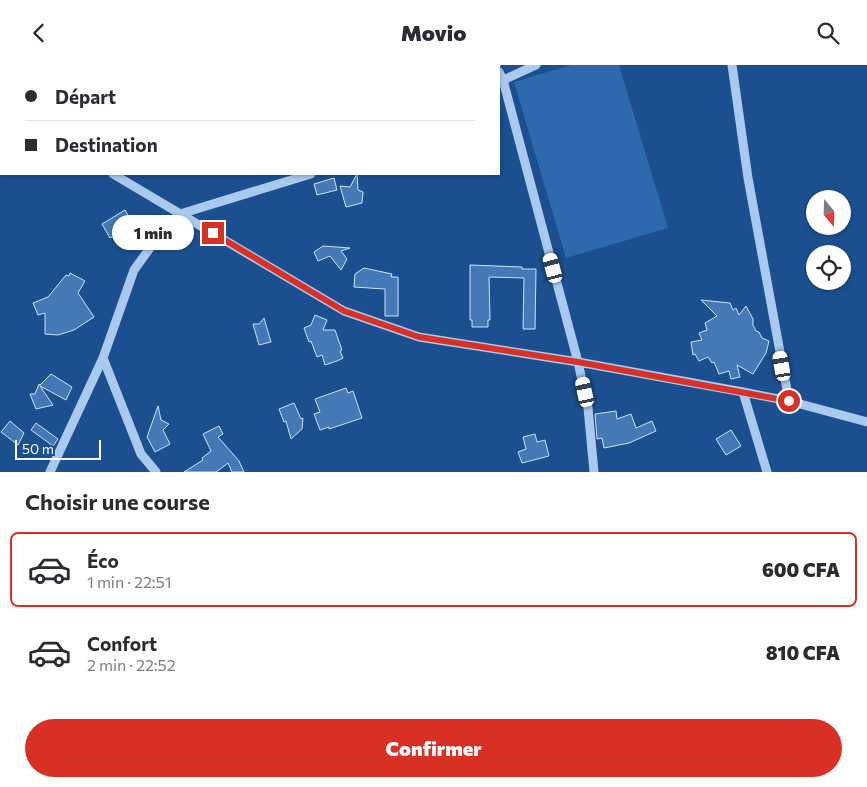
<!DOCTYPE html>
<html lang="fr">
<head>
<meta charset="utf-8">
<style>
  body { margin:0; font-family:Commissioner,sans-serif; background:#f2f2f3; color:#2b2b33; height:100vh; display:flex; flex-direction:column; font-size:19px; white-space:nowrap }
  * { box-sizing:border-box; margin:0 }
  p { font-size:16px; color:#7c7c81 }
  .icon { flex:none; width:28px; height:28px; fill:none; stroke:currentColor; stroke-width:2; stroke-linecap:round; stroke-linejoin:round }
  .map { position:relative; height:407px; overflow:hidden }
  .side { display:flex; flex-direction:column; background:#fff; flex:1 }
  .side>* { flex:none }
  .banner { position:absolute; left:0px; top:0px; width:500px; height:110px; box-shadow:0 1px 4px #0004; display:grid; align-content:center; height:110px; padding:0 25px; background:#fff }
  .needle { width:32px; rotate:161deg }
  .buttons { position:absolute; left:806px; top:125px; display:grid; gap:10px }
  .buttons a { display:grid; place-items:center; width:45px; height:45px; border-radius:50%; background:#fff; box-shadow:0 1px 4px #0004; font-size:25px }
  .scale { position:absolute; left:15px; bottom:12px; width:86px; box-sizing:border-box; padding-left:5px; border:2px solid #fff; border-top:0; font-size:14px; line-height:18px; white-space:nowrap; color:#fff; -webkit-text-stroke:4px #1b4f8f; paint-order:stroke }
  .end { position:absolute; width:22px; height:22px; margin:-11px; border:6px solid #d93025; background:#fff; box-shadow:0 0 0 2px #fff }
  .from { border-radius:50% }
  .bubble { position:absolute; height:35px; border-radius:18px; background:#fff; box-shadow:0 1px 4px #0004; font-size:16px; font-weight:800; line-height:35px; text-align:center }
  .car { position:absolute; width:15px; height:30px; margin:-15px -8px; border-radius:6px; box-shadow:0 0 4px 1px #0007; background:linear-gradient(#fff 24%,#345 0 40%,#fff 0 76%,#345 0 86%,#fff 0) }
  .banner b { display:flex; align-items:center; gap:18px; height:48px; font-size:19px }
  .banner b+b { border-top:1px solid #e1e1e2 }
  .banner i { width:12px; height:12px; background:#2b2b33 }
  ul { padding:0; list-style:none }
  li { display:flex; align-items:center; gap:15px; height:75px; margin:0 10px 8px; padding:0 15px; border:2px solid transparent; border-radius:8px }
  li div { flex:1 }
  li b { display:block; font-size:19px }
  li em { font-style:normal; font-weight:800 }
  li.selected { border-color:#d93025 }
  li>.icon { width:45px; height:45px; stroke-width:1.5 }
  h2 { padding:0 25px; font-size:22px; line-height:60px }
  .action { display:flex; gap:10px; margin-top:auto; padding:10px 25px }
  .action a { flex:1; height:58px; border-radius:30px; background:#d93025; color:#fff; font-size:20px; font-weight:800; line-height:58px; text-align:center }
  header { display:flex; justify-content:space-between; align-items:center; height:65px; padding:0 25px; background:#fff; font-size:22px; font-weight:800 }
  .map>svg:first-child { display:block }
  .green { fill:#2e69ad }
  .building { fill:#4478b7; stroke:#cfe3fa }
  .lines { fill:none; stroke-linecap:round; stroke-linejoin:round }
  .minor { stroke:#a9c9ee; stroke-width:9 }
  .route { stroke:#d93025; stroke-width:6 }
</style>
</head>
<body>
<header><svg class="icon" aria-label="back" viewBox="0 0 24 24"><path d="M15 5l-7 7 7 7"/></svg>Movio<svg class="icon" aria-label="search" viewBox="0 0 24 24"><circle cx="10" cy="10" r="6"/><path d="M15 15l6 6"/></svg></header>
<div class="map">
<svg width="867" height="407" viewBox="0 0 867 407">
  <rect width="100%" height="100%" fill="#1b4f8f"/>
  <polygon class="green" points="571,0 619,0 668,163 566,193 514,17"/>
  <g class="building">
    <polygon points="357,109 358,125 363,127 362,138 346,142 340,121 350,122"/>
    <polygon points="334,113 337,125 317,130 314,119"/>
    <polygon points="125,145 139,169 129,171 127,164 110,173 102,159"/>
    <polygon points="323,181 350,183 341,186 347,194 341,205 330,191 318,196 314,187"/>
    <polygon points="470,200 522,202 522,204 536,204 535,264 523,264 524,213 489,212 490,255 488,255 488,262 472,262 472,255 470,255"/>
    <polygon points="364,203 392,209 391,212 398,212 398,251 385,251 385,224 354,222 355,209"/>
    <polygon points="70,208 85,216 78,228 94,252 74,265 58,270 45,269 45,248 38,250 33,238 48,232 66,210 69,211"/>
    <polygon points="701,235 730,238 733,245 736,243 739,250 746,241 753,254 753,260 756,266 759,267 762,273 769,276 766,288 753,309 737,300 740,312 731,314 729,306 719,309 714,297 712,298 708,292 699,296 695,289 693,290 691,277 702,275 699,268 707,265 705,258 717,251"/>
    <polygon points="315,250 327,255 323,265 335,265 342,285 340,286 343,293 337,296 325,300 322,290 317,292 311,276 309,277 304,263 311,260"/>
    <polygon points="264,253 271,277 259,280 253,259 259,259"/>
    <polygon points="51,309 72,322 66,335 40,321 53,340 36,344 30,329 35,329 39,319 40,320"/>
    <polygon points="346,323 348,328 353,326 362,353 329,364 329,362 320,365 314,349 320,347 315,334"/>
    <polygon points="294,338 301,354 303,353 302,364 291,374 286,356 284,357 279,344"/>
    <polygon points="158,341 161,355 169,359 163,365 170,379 155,387 147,372"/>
    <polygon points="616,346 617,354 631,349 636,363 652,356 656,366 629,378 604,383 602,373 597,374 595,349"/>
    <polygon points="10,356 24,368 18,380 1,367"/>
    <polygon points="36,358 58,374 53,381 31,365"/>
    <polygon points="219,361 223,369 218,372 239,396 244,407 232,407 228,398 216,407 184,407 203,395 202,393 211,386 203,369"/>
    <polygon points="731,365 741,381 726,390 716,374"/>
    <polygon points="535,369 537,377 545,375 549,391 522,398 518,387 526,384 523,372"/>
  </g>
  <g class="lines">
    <g class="minor">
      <polyline points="495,0 496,1"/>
      <polyline points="732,0 748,113 789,336"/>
      <polyline points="499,7 503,15 578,297 588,343 594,407"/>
      <polyline points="499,17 536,0"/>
      <polyline points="0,31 1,32"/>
      <polyline points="0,70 1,70"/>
      <polyline points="113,109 344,246 419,272 578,297 743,327 789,336 867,357"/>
      <polyline points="103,293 141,389 156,407"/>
      <polyline points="743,327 767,407"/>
      <polyline points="50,407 103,293 134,205 163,165 180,149 311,109"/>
    </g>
  </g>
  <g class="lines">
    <polyline class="route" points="213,168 344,246 419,272 578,297 789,336"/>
  </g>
</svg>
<div class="buttons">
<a><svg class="needle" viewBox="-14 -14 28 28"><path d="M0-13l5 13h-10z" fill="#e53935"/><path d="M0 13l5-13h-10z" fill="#7c7c81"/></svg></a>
<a><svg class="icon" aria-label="locate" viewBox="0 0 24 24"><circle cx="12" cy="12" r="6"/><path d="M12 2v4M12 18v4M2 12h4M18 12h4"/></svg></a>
</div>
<div class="scale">50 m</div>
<i class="end from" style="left:789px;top:336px"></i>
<i class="end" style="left:213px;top:168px"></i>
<div class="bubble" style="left:112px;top:150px;width:82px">1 min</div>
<i class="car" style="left:553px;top:203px;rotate:345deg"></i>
<i class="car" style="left:782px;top:301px;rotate:350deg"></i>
<i class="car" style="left:585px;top:327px;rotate:348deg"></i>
<div class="banner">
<b><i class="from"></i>Départ</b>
<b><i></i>Destination</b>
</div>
</div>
<section class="side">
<h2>Choisir une course</h2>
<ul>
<li class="selected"><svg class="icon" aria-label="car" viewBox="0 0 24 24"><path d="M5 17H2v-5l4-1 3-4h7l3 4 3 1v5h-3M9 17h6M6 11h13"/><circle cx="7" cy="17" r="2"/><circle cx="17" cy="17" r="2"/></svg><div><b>Éco</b><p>1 min · 22:51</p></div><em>600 CFA</em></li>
<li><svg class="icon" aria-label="car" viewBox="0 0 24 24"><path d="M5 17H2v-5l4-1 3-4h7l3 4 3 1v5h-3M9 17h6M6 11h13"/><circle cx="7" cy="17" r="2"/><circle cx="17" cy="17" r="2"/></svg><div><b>Confort</b><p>2 min · 22:52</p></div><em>810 CFA</em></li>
</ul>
<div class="action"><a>Confirmer</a></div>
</section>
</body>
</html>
